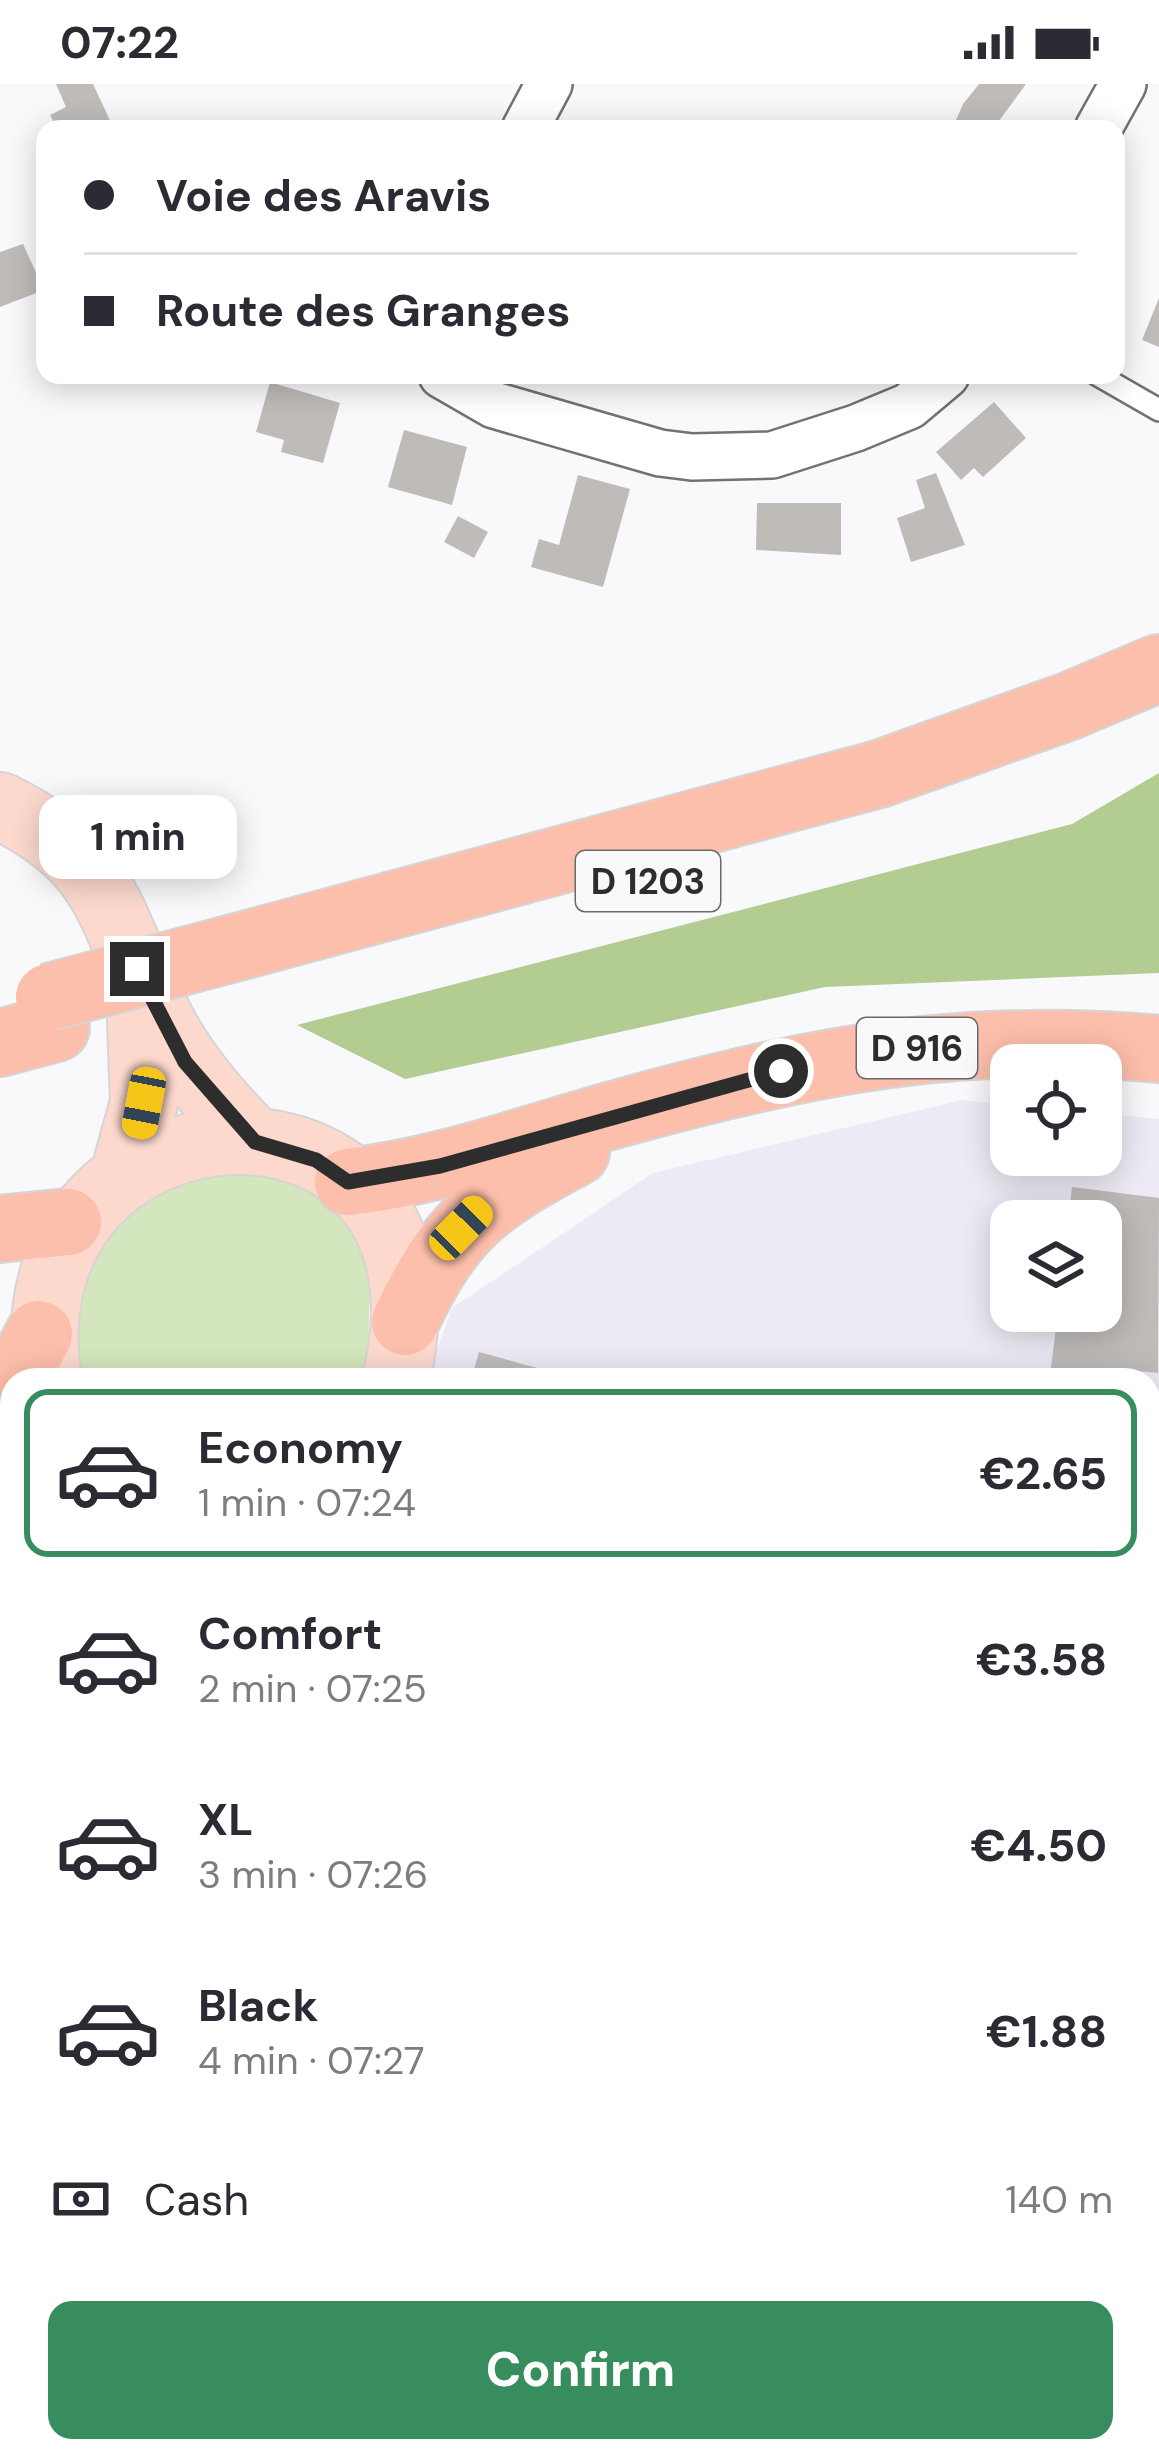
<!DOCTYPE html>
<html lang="en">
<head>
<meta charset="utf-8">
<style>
  body { margin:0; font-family:"DM Sans",sans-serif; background:#f2f2f3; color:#2b2b33; height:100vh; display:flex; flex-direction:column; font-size:45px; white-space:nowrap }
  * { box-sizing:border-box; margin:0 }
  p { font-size:39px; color:#7c7c81 }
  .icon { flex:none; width:66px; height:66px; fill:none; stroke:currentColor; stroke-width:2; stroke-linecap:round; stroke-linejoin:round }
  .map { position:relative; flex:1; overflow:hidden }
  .panel { position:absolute; left:0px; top:1284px; width:1161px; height:1095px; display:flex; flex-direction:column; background:#fff; border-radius:36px 36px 0 0; box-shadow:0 6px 30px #0003 }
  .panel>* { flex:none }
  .guide { position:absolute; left:36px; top:36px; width:1089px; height:264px; border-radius:24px; box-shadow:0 6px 30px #0003; display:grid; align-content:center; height:264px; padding:0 48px; background:#fff }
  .controls { position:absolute; left:990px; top:960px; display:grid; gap:24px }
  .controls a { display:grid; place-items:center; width:132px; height:132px; border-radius:24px; background:#fff; box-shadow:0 6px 30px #0003; font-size:60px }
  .end { position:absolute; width:54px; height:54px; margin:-27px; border:15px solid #2d2d2e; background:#fff; box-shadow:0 0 0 6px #fff }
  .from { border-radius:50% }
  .bubble { position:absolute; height:84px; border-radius:24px; background:#fff; box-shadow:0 6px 30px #0003; font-size:39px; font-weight:800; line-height:84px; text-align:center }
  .car { position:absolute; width:36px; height:72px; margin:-36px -18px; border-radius:15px; box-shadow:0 0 9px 3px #0007; background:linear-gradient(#f5c518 24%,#345 0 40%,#f5c518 0 76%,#345 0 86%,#f5c518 0) }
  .guide b { display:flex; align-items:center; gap:42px; height:114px; font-size:45px }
  .guide b+b { border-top:3px solid #e1e1e2 }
  .guide i { width:30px; height:30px; background:#2b2b33 }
  ul { padding:21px 0 0; list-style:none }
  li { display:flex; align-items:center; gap:36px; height:168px; margin:0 24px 18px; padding:0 24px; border:6px solid transparent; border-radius:24px }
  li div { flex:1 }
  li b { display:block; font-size:45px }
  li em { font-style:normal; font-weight:800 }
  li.selected { border-color:#388d5f }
  li>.icon { width:108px; height:108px; stroke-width:1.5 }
  .pay { display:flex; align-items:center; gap:30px; height:132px; padding:0 48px; font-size:45px }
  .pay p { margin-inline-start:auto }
  .cta { display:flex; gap:24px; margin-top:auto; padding:24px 48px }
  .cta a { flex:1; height:138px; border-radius:24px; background:#388d5f; color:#fff; font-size:48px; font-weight:800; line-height:138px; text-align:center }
  .status { display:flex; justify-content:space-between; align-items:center; height:84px; padding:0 60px; background:#fff; direction:ltr }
  .status svg { height:33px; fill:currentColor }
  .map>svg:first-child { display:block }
  .built { fill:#edeaf5; fill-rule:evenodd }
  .green { fill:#d4e6bd }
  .forest { fill:#b3cc92 }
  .building { fill:#bebbb9 }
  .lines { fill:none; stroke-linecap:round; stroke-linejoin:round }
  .lane-casing { stroke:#727174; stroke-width:26 }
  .street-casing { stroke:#727174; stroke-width:50 }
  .primary-casing { stroke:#d5d5d5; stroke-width:70 }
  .highway-casing { stroke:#d5d5d5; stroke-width:70 }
  .lane { stroke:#fff; stroke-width:21 }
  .street { stroke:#fff; stroke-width:45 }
  .primary { stroke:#fdd9cd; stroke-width:66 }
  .highway { stroke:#fcbfab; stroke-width:66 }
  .highway-bridge-casing { stroke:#d5d5d5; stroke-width:70; stroke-linecap:butt }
  .highway-bridge { stroke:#fcbfab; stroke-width:66 }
  .route { stroke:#2d2d2e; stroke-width:15 }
  .labels { text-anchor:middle; stroke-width:12; stroke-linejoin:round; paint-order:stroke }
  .shield { fill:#f9f9fc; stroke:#6a6a6c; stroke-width:3 }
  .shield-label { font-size:36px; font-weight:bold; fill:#2d2d2e }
</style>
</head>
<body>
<div class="status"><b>07:22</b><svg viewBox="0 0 49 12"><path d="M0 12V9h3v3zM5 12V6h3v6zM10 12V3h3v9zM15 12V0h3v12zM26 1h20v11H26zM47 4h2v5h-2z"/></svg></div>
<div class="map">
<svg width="1159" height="2377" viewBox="0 0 1159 2377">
  <rect width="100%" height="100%" fill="#f9f9fc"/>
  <g class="built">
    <path d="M962,1016L1011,1021V1071H1101V1029L1159,1035V2377H465L418,2367H1149V1296H426L452,1224L653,1089ZM1011,1137H1101V1227H1011Z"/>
    <polygon points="12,1455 12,2325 0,2326 0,1457"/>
  </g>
  <polygon class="green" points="259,1077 345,1131 371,1176 367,1296 74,1296 76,1161 109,1117"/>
  <g class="forest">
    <polygon points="1159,689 1159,889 825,903 405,995 297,941 1072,740"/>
    <polygon points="12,2325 12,2367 418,2367 465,2377 0,2377 0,2326"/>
  </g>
  <g class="building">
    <polygon points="56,0 93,0 114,45 57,45 50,31 66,23"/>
    <polygon points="979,0 1026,0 993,45 952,45 963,20"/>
    <polygon points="23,160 44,206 0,223 0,168"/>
    <polygon points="1159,214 1159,263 1142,256"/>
    <polygon points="270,298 340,319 323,379 281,368 284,356 256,348"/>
    <polygon points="994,318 1026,354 983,393 974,384 961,396 936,368"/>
    <polygon points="404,346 467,363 452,421 388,403"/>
    <polygon points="936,389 965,461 911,478 897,434 925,424 916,396"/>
    <polygon points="578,391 630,405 603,503 531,483 539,455 559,461"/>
    <polygon points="757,419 841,419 841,471 756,466"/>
    <polygon points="458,432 488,448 474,474 444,458"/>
    <polygon points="1072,1103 1159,1114 1158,1289 1106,1284 1109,1296 1054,1296 1051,1284 1058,1227 1101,1227 1101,1137 1068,1137"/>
    <polygon points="479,1268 577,1295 577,1296 471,1296"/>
    <polygon points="1149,1941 1159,1943 1159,2063 1149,2061"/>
    <polygon points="1149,2122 1159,2124 1159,2223 1151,2263"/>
    <polygon points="1149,2340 1159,2342 1159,2377 1072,2377 1074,2367 1149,2367"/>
    <polygon points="539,2367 710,2367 709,2377 537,2377"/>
  </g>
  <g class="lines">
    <defs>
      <polyline id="lane" points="1098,291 1159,326"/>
      <g id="street">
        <polyline points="525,45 549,0"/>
        <polyline points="1098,45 1123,0"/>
        <polyline points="442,291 494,321 660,369 692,373 772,371 856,344 909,322 946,291"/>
        <polyline points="1149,1383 1159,1405"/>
        <polyline points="1149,1695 1159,1691"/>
        <polyline points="0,1860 12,1861"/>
      </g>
      <g id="primary">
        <path d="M0,722C114,777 108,834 160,935C184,982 218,1021 255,1058"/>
        <polyline points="127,1080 144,1019 140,912"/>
        <path d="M48,1296C0,989 475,966 396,1296"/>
      </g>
      <g id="highway">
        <polyline points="226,866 879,690 1069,622 1159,584"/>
        <polyline points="0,959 56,944"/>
        <path d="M348,1098C443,1087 533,1053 624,1028C812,976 962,947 1159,965"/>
        <polyline points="0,1145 68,1138"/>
        <path d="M405,1238C451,1140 483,1118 576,1068"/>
        <polyline points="15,1296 39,1250"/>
        <polyline points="0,1391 12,1388"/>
      </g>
    </defs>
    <use href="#lane" class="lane-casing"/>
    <use href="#street" class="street-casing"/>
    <use href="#primary" class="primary-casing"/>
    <use href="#highway" class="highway-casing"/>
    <use href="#lane" class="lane"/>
    <use href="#street" class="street"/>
    <use href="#primary" class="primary"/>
    <use href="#highway" class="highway"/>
    <defs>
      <polyline id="highway-bridge" points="49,913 226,866"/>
    </defs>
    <use href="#highway-bridge" class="highway-bridge-casing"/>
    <use href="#highway-bridge" class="highway-bridge"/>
  </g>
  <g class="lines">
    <polyline class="route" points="137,885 185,978 255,1058 316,1076 348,1098 440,1082 781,987"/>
  </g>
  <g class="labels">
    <g class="shield">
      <rect x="576" y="767" width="144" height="60" rx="9"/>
      <rect x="857" y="934" width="120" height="60" rx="9"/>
    </g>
    <g class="shield-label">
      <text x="648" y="810">D 1203</text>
      <text x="917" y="977">D 916</text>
    </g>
  </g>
</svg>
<div class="controls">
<a><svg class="icon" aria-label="locate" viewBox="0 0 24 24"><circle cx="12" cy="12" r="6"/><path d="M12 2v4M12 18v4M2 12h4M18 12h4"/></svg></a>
<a><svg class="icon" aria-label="layers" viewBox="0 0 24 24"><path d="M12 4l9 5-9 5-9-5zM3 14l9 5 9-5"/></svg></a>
</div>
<i class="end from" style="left:781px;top:987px"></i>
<i class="end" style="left:137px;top:885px"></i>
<div class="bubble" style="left:39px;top:711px;width:198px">1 min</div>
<i class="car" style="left:144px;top:1019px;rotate:191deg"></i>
<i class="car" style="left:461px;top:1144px;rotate:44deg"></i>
<div class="guide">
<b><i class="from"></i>Voie des Aravis</b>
<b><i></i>Route des Granges</b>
</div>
<section class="panel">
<ul>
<li class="selected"><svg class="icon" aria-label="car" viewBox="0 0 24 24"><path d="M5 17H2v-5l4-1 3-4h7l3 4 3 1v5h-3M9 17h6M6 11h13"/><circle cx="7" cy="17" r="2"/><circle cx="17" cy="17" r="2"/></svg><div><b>Economy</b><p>1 min · 07:24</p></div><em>€2.65</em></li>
<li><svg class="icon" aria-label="car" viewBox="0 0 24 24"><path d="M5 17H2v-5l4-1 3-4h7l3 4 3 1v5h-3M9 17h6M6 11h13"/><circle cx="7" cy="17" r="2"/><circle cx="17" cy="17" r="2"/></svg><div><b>Comfort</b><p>2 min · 07:25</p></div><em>€3.58</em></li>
<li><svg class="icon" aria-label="car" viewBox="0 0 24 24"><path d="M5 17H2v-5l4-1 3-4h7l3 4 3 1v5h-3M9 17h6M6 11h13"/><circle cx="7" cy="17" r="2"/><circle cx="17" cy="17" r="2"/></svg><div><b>XL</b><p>3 min · 07:26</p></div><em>€4.50</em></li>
<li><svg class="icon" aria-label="car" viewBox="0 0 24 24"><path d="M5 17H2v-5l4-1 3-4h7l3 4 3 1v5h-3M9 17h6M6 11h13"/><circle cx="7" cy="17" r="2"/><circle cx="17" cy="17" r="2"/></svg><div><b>Black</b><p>4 min · 07:27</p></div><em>€1.88</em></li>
</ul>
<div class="pay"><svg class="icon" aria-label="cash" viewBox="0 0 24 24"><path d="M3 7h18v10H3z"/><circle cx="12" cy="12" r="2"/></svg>Cash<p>140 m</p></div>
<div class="cta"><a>Confirm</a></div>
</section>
</div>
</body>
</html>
